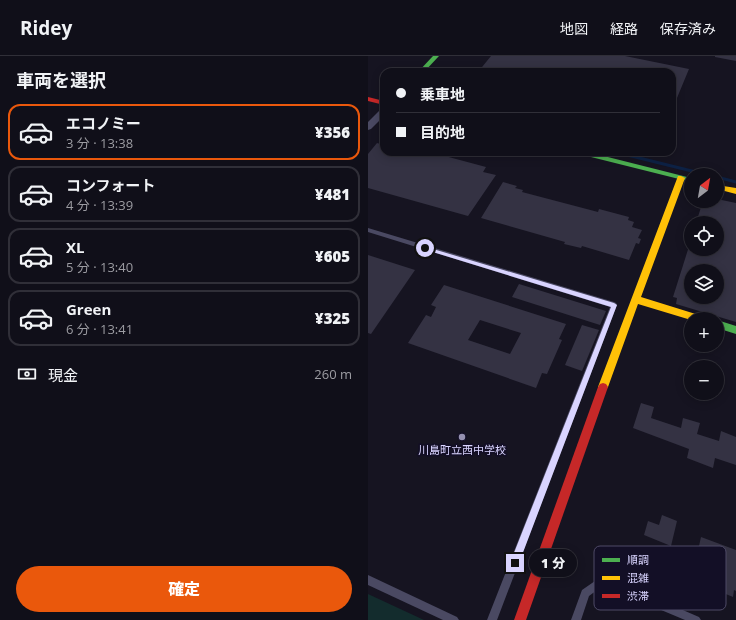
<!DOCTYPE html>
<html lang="ja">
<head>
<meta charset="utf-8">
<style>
  body { margin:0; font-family:"Open Sans","Noto Sans JP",sans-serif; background:#1e1d26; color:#f1f3f6; height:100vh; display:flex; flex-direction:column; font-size:15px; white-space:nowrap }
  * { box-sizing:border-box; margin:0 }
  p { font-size:13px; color:#9c9ca2 }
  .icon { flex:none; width:22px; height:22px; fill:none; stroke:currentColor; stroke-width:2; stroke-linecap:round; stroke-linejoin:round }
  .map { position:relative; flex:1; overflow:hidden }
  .panel { display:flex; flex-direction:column; background:#100f19; width:368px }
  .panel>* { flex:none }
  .top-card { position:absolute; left:12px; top:12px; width:296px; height:88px; border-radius:12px; box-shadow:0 2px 10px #0003,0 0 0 1px #302f38; display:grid; align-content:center; height:88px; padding:0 16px; background:#100f19 }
  .needle { width:26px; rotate:31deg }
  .controls { position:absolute; left:316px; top:112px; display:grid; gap:8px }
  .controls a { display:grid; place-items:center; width:40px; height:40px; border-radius:50%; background:#100f19; box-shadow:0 2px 10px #0003,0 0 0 1px #302f38; font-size:20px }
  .end { position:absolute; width:18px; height:18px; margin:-9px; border:5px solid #d9d4ff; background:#111; box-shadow:0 0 0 2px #111 }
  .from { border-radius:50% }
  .bubble { position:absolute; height:28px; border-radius:14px; background:#100f19; box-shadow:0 2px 10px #0003,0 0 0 1px #302f38; font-size:13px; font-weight:800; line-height:28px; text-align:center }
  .top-card b { display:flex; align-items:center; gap:14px; height:38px; font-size:15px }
  .top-card b+b { border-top:1px solid #302f38 }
  .top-card i { width:10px; height:10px; background:#f1f3f6 }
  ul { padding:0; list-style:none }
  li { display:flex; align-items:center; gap:12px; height:56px; margin:0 8px 6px; padding:0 8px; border:2px solid #302f38; border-radius:12px }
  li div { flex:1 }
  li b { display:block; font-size:15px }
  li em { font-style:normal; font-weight:800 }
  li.selected { border-color:#ea580c }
  li>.icon { width:36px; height:36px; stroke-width:1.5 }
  h2 { padding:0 16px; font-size:18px; line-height:48px }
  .pay { display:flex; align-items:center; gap:10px; height:44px; padding:0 16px; font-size:15px }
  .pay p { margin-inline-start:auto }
  .primary-button { display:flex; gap:8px; margin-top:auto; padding:8px 16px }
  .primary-button a { flex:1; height:46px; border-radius:24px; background:#ea580c; color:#fff; font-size:16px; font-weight:800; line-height:46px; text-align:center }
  header { display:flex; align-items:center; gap:24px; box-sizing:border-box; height:56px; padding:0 20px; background:#100f19; border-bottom:1px solid #302f38 }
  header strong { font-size:19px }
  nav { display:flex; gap:22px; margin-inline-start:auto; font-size:14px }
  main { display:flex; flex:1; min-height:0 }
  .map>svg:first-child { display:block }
  .green { fill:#132c2d }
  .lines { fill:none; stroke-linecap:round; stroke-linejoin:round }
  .stream { stroke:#0d2144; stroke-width:3 }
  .building { fill:#343243; fill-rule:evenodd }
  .lane { fill:#4a4962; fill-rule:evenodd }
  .street { fill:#4a4962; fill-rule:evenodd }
  .fast { fill:#4caf50; fill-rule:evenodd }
  .slow { fill:#ffc107; fill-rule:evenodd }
  .jam { fill:#c62828; fill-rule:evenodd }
  .route { fill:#d9d4ff }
  .poi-dot { fill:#9591b1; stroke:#130f26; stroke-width:1.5 }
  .labels { text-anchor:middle; stroke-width:3.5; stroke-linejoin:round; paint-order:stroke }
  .poi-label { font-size:11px; fill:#d9d4ff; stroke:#130f26 }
  .key { fill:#130f26; stroke:#4e4a67; stroke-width:1 }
  .key-label { font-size:11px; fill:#d9d4ff }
</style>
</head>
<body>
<header>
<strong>Ridey</strong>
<nav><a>地図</a><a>経路</a><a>保存済み</a></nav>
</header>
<main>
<section class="panel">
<h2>車両を選択</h2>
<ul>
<li class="selected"><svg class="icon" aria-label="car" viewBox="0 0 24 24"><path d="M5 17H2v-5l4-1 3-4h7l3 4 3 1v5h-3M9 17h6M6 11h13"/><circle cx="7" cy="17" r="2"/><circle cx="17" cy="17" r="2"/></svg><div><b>エコノミー</b><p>3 分 · 13:38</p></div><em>¥356</em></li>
<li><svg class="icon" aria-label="car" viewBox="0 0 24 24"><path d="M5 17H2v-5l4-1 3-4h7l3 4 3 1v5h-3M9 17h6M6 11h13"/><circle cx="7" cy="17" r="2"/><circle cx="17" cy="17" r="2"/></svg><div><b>コンフォート</b><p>4 分 · 13:39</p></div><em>¥481</em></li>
<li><svg class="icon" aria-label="car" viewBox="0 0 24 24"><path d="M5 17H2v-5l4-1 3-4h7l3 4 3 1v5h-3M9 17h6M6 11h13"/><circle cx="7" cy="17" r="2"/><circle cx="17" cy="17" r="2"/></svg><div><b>XL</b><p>5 分 · 13:40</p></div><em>¥605</em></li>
<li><svg class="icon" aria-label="car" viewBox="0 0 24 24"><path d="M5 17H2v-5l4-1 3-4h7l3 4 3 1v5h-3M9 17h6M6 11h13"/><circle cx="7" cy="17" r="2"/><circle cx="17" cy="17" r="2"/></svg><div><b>Green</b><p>6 分 · 13:41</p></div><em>¥325</em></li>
</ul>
<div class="pay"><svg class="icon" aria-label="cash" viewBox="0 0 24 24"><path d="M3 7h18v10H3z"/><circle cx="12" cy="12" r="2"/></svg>現金<p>260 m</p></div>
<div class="primary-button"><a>確定</a></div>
</section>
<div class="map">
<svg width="368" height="564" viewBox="0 0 368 564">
  <rect width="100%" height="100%" fill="#161421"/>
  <polygon class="green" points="0,538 56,564 0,564"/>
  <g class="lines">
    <g class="stream">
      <polyline points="247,96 340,119"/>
      <polyline points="349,121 368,126"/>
    </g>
  </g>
  <g class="building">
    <polygon points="123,0 257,0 321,13 304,54 304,16 110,16"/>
    <polygon points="347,0 368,0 368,5 347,1"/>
    <polygon points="9,87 16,89 16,96 62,96 118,111 115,116 128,119 100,160 0,132 0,98"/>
    <polygon points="135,126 149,130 147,132 155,134 154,136 230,156 231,153 261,161 260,164 266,166 264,171 274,174 270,182 273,183 271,188 268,187 261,204 214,190 213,192 196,188 197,186 113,162"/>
    <path d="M349,143L368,147V266L308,248L309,242L305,241L323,184V193H349V167H328L335,145H349ZM323,215H349V241H323Z"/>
    <polygon points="0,199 47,214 3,278 0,277"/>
    <polygon points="151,228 238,255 232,269 144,241"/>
    <path d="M76,229L198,268L191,283L194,284L179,318L174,317L168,332L40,287L58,259L63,261L68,251L63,249ZM112,264L153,277L142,298L100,284Z"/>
    <polygon points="214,269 231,274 214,315 197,309"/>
    <polygon points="273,347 286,351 283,362 313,372 315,362 332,367 329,378 351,385 353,375 368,381 368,409 347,402 345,412 319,402 321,393 265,372"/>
    <polygon points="294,459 309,465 303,490 276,479 280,465 291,469"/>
    <polygon points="333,481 368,494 368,535 366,534 365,541 324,524 326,517 322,516 324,506 327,508"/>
  </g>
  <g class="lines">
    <g class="lane">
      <polygon points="0,172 246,246 248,247 249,249 129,564 119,564 242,251 0,176"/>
      <polygon points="0,519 89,561 91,564 75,564 0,529"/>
      <polygon points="243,523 331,561 333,564 317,564 243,533 229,534 221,540 213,564 203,564 214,534 227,525"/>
    </g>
    <polygon class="street" points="16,52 16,60 3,73 0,74 0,66 13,53"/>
    <g class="fast">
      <polygon points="65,0 71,0 56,16 50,16"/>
      <polygon points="208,96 220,96 323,122 323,126 211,98"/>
      <polygon points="349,264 368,270 368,278 349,272"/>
    </g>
    <g class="slow">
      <polygon points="310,120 313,120 317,122 273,241 334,260 335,263 323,264 270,248 240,331 238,334 235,335 232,334 230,331"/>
      <polygon points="349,129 368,132 368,138 349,133"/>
    </g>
    <g class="jam">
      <polygon points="0,41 16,45 16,49 0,45"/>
      <polygon points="235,327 238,328 240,331 158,564 146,564 230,331 232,328"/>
    </g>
  </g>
  <polygon class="route" points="55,190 246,247 249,249 151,507 150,510 147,511 144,510 142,507 243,251 55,193"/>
  <circle class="poi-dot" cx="94" cy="381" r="4"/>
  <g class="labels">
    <g class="poi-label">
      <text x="94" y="398">川島町立西中学校</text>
    </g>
  </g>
  <rect x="226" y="490" width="132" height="64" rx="6" class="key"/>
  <rect x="234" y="502" width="18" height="4" fill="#4caf50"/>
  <rect x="234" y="520" width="18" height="4" fill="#ffc107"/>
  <rect x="234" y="538" width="18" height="4" fill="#c62828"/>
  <g class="key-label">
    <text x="259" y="508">順調</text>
    <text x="259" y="526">混雑</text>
    <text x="259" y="544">渋滞</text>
  </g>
</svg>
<div class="controls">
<a><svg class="needle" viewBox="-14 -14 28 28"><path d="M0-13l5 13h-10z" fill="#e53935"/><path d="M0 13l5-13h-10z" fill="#9c9ca2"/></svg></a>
<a><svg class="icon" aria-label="locate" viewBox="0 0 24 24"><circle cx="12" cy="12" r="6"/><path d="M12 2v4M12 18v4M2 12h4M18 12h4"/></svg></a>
<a><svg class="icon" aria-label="layers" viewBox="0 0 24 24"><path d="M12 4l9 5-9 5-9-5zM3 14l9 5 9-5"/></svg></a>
<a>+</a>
<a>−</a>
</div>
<i class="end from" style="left:57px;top:192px"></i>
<i class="end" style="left:147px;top:507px"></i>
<div class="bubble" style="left:161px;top:493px;width:48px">1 分</div>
<div class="top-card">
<b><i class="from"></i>乗車地</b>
<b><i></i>目的地</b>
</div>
</div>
</main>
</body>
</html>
